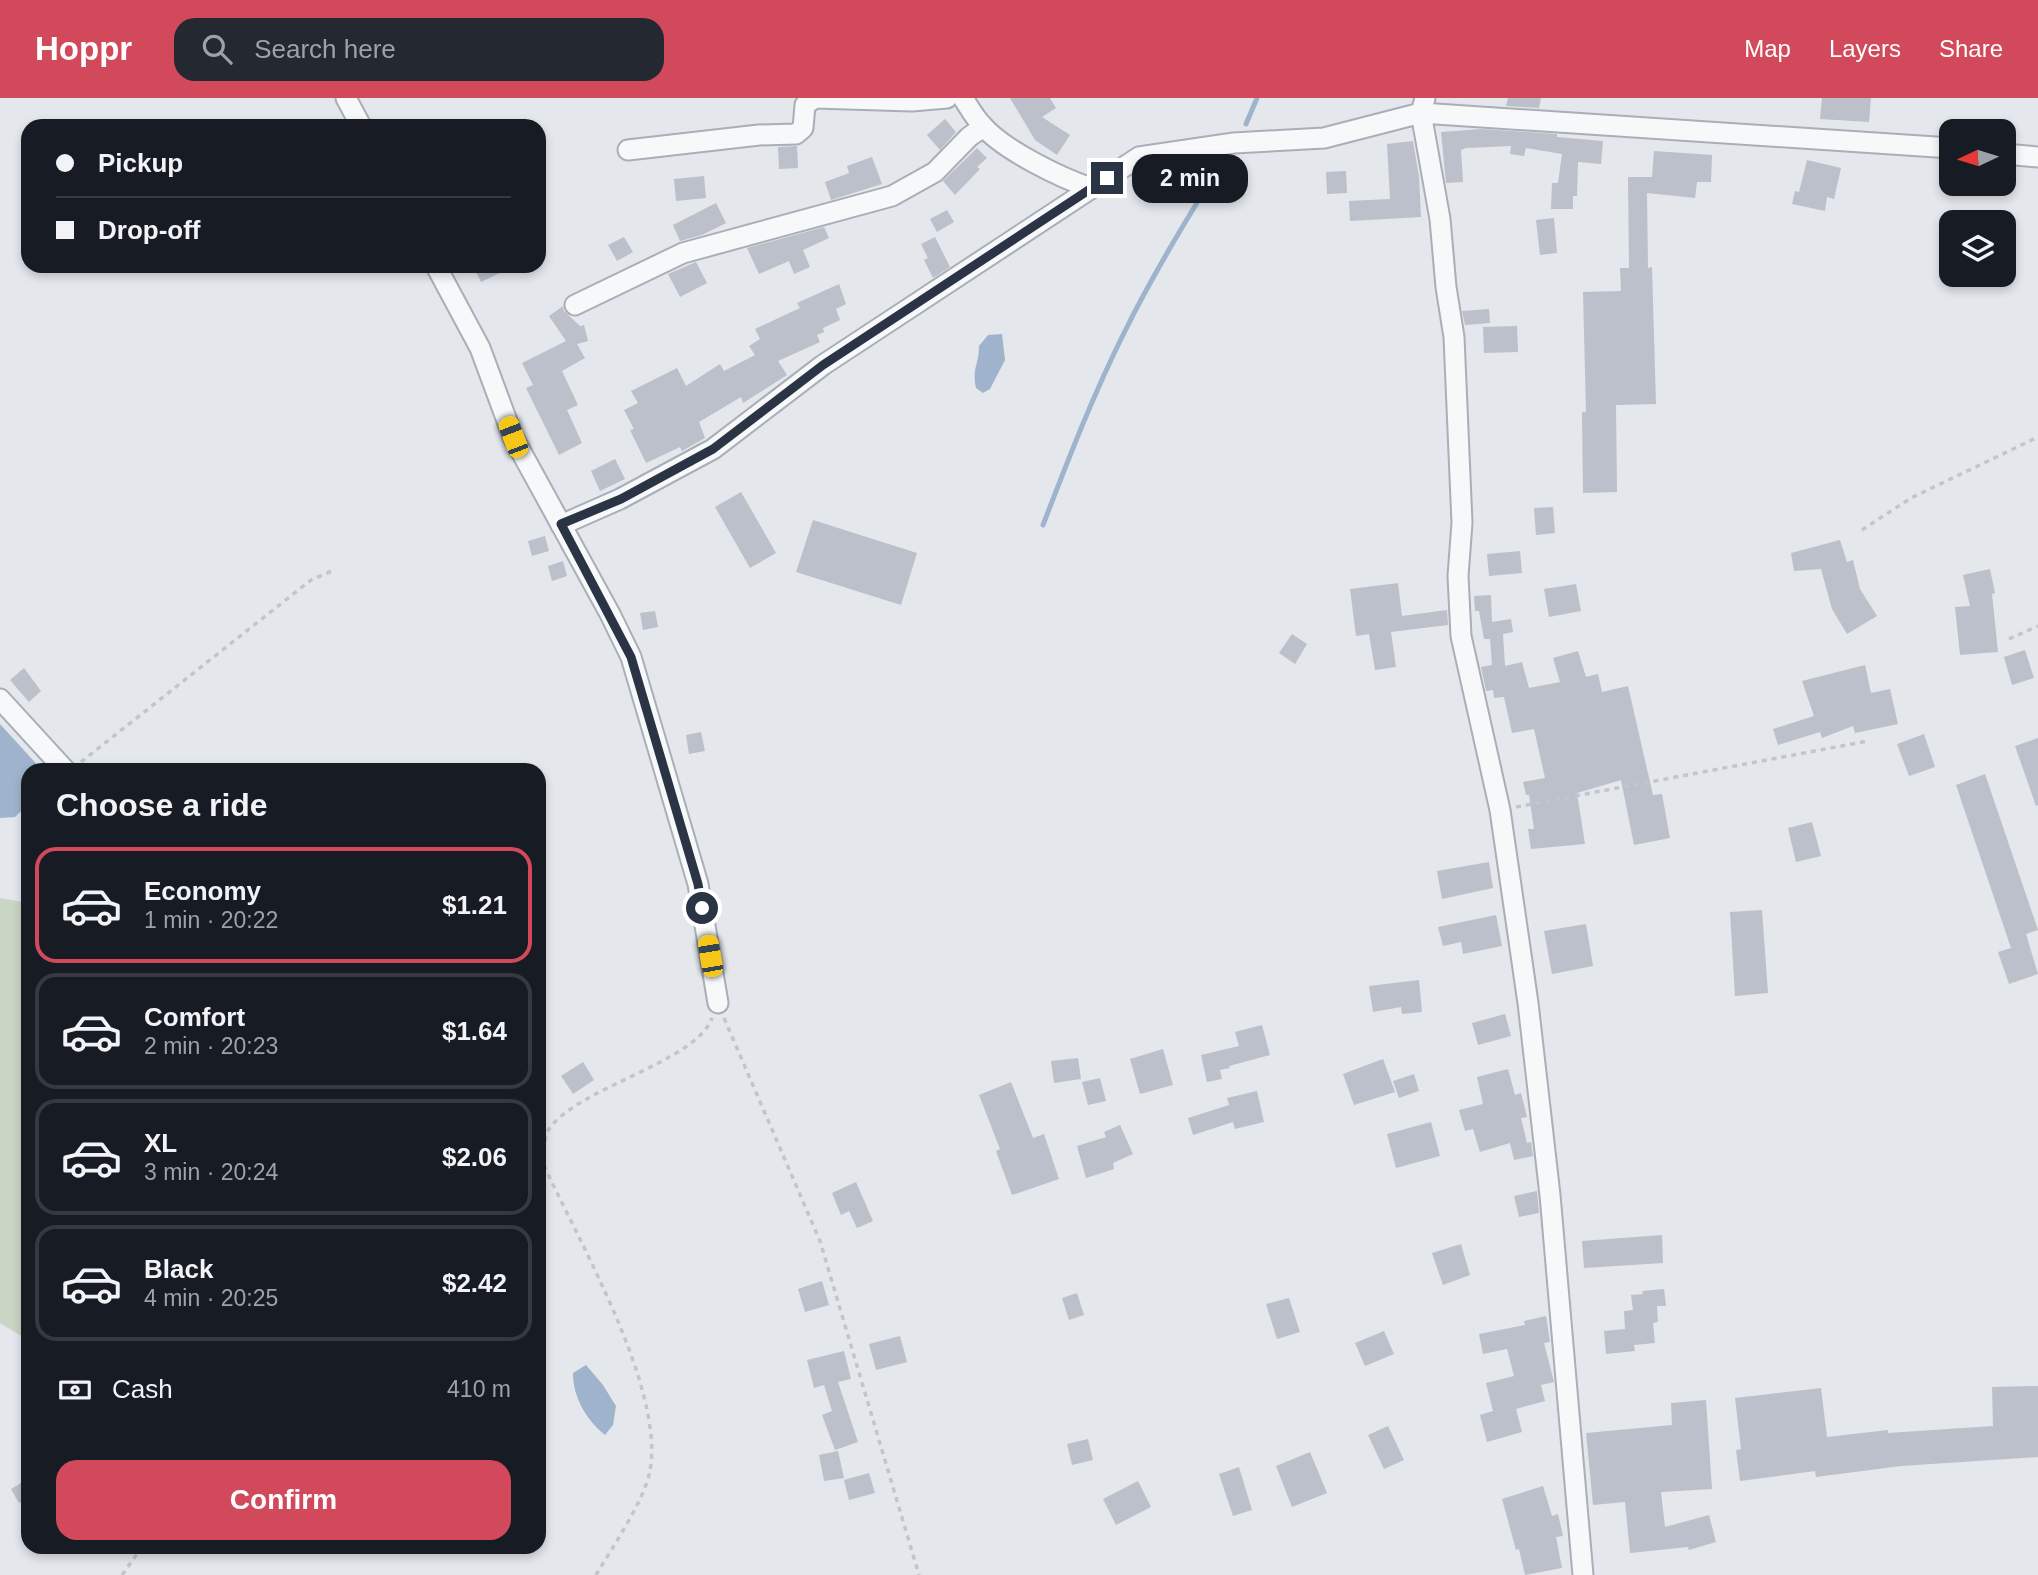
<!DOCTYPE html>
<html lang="en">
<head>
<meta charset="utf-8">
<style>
  body { margin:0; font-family:Helvetica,sans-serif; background:#242831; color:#f1f3f6; height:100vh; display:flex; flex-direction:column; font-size:26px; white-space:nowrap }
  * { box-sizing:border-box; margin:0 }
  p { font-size:23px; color:#9ea1a6 }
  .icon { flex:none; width:38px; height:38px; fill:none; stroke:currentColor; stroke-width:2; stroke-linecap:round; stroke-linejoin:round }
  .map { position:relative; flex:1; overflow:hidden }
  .panel { position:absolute; left:21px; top:665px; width:525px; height:791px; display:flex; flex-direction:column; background:#171b24; border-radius:21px; box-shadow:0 4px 10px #0003 }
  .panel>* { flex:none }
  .hud { position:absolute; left:21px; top:21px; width:525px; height:154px; border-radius:21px; box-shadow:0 4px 10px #0003; display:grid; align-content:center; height:154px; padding:0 35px; background:#171b24 }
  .needle { width:46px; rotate:266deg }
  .fabs { position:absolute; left:1939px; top:21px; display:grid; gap:14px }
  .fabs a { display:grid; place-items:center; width:77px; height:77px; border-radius:14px; background:#171b24; box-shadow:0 4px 10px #0003; font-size:35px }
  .end { position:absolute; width:32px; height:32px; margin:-16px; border:9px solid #2b3445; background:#fff; box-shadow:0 0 0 4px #fff }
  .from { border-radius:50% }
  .bubble { position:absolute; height:49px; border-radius:21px; background:#171b24; box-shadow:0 4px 10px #0003; font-size:23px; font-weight:700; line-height:49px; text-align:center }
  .car { position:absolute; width:21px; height:42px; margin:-21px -10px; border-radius:9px; box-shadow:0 0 5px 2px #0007; background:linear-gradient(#f5c518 24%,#345 0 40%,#f5c518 0 76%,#345 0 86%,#f5c518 0) }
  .hud b { display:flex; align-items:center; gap:24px; height:66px; font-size:26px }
  .hud b+b { border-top:2px solid #363941 }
  .hud i { width:18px; height:18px; background:#f1f3f6 }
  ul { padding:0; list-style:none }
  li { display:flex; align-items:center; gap:21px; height:116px; margin:0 14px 10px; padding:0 21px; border:4px solid #363941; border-radius:21px }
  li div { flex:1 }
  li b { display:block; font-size:26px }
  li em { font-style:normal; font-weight:700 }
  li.active { border-color:#d1495b }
  li>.icon { width:63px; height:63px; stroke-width:1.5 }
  h2 { padding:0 35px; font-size:32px; line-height:84px }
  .pay { display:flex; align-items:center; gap:18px; height:77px; padding:0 35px; font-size:26px }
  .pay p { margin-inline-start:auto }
  .cta { display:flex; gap:14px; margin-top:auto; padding:14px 35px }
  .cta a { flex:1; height:80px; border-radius:21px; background:#d1495b; color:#fff; font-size:28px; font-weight:700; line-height:80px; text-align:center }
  header { display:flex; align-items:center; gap:42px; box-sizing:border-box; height:98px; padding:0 35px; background:#d1495b; color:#fff }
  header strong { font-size:33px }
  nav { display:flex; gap:38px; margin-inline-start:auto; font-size:24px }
  .search { width:490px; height:63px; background:#242831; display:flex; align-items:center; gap:18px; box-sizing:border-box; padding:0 24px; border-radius:21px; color:#9ea1a6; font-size:26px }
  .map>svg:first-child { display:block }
  .green { fill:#c9d6c5 }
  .water { fill:#9fb4cc }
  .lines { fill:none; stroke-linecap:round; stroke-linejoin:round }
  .stream { stroke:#9fb4cc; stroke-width:5 }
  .building { fill:#bbc0ca }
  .minor-casing { stroke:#a9aeb7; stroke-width:23 }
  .path { stroke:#c2c5cb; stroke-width:3.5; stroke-dasharray:5 5; stroke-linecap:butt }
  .minor { stroke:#f7f8fa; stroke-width:19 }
  .route { stroke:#2b3445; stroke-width:9 }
</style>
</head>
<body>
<header>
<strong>Hoppr</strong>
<div class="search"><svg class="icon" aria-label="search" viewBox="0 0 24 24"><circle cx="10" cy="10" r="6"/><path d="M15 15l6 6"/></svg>Search here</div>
<nav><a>Map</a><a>Layers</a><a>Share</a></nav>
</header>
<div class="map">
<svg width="2038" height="1477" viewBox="0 0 2038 1477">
  <rect width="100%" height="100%" fill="#e4e7ec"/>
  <polygon class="green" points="0,800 28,805 28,1242 0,1225"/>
  <g class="water">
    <path d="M1002,236L1005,262L990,291L983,295L976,290C972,269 979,267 979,248L988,237Z"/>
    <polygon points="0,626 42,672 28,672 28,706 15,719 0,720"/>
    <path d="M586,1267L603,1287L616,1308L613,1327L605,1337C586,1322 573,1299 573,1275Z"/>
  </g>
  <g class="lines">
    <g class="stream">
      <polyline points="1246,26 1257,0"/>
      <path d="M1043,427C1068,362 1093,297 1124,235C1154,174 1190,116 1225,59"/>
    </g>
  </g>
  <g class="building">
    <polygon points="1010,0 1050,0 1056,10 1042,19 1070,37 1057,57 1035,42"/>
    <polygon points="1508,0 1541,0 1539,10 1506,8"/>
    <polygon points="1822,0 1871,0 1869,24 1820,21"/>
    <polygon points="945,21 956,34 940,52 927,37"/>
    <polygon points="1482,31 1557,36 1557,39 1603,43 1601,66 1578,64 1577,98 1573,98 1573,111 1551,111 1552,85 1558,85 1562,56 1526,50 1524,58 1510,56 1511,48 1466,50 1461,52 1463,84 1446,85 1441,34"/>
    <polygon points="1413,43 1419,79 1421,119 1350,123 1349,103 1390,101 1387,46"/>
    <polygon points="797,48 798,70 779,71 778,49"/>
    <polygon points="977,50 987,60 977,69 980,71 955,97 943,83"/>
    <polygon points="1654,53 1712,57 1711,84 1697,84 1695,100 1647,95 1648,170 1652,169 1656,306 1616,307 1617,394 1583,395 1582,314 1586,314 1583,194 1621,193 1620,170 1629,170 1628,79 1652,79"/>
    <polygon points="872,59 882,86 831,102 825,84 849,75 847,68"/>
    <polygon points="1807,62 1841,70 1834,101 1827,99 1825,113 1792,106 1795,93 1799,94"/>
    <polygon points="1346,73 1347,95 1327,96 1326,74"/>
    <polygon points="704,78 706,100 676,103 674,81"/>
    <polygon points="716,105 726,125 702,137 680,143 673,127"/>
    <polygon points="947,112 954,124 937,134 930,121"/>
    <polygon points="1554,120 1557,155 1540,157 1536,122"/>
    <polygon points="824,129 829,140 803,152 810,169 794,176 789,163 759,176 747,150"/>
    <polygon points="624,139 633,154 617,163 608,147"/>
    <polygon points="935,139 950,169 933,180 924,162 928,160 921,146"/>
    <polygon points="696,164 707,185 680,199 668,176"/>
    <polygon points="473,168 515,168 481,184"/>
    <polygon points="839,186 846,206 836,211 840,222 823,230 824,234 817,237 820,244 778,263 787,277 743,305 741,299 699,324 705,340 682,353 680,349 646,365 630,332 634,331 624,312 638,305 631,293 677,270 686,288 720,266 724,273 755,257 749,248 760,241 755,231 800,210 797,205"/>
    <polygon points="563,208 564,213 580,228 584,227 588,243 577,246 585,260 562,273 578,307 567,312 582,345 559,357 526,290 533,287 522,265 566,243 549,218"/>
    <polygon points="1489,211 1490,225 1465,227 1462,213"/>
    <polygon points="1517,228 1518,254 1484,255 1483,229"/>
    <polygon points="615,361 625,381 600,393 591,373"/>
    <polygon points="741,394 776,455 750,470 715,409"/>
    <polygon points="1553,409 1555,435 1536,437 1534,410"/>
    <polygon points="813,422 917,455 901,507 796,474"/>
    <polygon points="545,438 549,453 532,458 528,443"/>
    <polygon points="1840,442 1847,464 1853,462 1860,491 1877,518 1847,536 1832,511 1821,471 1794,473 1791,455"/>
    <polygon points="1520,453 1522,475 1489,478 1487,456"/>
    <polygon points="563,463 567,478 552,483 548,468"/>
    <polygon points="1990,471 1995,495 1992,496 1998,554 1960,557 1955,509 1970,508 1963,477"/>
    <polygon points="1398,485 1402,518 1447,512 1448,527 1391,534 1396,569 1375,572 1369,536 1356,538 1350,491"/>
    <polygon points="1576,486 1581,513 1549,519 1544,491"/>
    <polygon points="1491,497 1492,524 1511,521 1513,534 1503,536 1505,568 1522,564 1529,590 1560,584 1553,560 1578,553 1586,579 1598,576 1602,594 1628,588 1653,697 1662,696 1670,740 1634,747 1621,682 1577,695 1585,746 1531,751 1528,731 1534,731 1529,697 1526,697 1523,684 1545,680 1534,631 1512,635 1504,599 1494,600 1493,592 1486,593 1481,569 1492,567 1490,541 1484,541 1479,513 1475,513 1474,498"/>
    <polygon points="655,513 658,529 643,532 640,515"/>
    <polygon points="1292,536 1307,546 1295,566 1279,555"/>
    <polygon points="2025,552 2034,580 2012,587 2004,559"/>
    <polygon points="1865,567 1871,595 1890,591 1898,626 1855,635 1853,628 1822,640 1820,634 1778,647 1773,631 1814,618 1802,583"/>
    <polygon points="24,570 41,593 29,604 10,582"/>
    <polygon points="701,634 705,653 689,656 686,637"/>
    <polygon points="1924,636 1935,669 1909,678 1897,646"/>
    <polygon points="2038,640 2038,707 2036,708 2015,648"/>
    <polygon points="1985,676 2038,832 2026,836 2038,876 2009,886 1998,854 2011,850 1956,687"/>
    <polygon points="1812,724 1821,758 1796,764 1788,730"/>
    <polygon points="1489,764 1493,790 1442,801 1437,773"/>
    <polygon points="1762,812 1768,895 1735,898 1730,814"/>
    <polygon points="1496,817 1502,848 1463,856 1461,844 1443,848 1438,829"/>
    <polygon points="1586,826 1593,868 1552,876 1544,833"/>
    <polygon points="1419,882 1422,914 1402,916 1401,909 1373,914 1369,888"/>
    <polygon points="1505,916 1511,938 1478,947 1472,925"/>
    <polygon points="1262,927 1270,957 1229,968 1230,970 1220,972 1222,981 1207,984 1201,957 1239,948 1235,934"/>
    <polygon points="1163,951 1173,987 1140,996 1130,961"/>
    <polygon points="1078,960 1081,981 1054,985 1051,963"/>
    <polygon points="1383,961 1395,994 1354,1007 1343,976"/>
    <polygon points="583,964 594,982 573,996 561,978"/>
    <polygon points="1508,971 1515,997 1521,995 1527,1019 1521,1020 1527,1045 1531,1044 1533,1058 1514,1062 1510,1045 1480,1054 1473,1031 1465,1033 1459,1012 1483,1006 1477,979"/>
    <polygon points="1414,976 1419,993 1399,1000 1393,983"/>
    <polygon points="1100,980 1106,1003 1088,1007 1082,984"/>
    <polygon points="1011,984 1033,1040 1044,1036 1059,1081 1012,1097 996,1053 1000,1051 979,997"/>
    <polygon points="1257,993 1264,1024 1235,1031 1233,1024 1193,1037 1188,1020 1229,1007 1227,1000"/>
    <polygon points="1431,1024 1440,1058 1396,1070 1387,1036"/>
    <polygon points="1120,1027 1133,1056 1113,1065 1114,1071 1086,1080 1077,1048 1106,1039 1104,1034"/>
    <polygon points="856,1084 873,1123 857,1130 849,1113 841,1117 832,1095"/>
    <polygon points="1537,1093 1539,1115 1519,1119 1514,1098"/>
    <polygon points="1662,1137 1663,1165 1584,1170 1582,1143"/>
    <polygon points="1461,1146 1470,1177 1443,1187 1432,1155"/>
    <polygon points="822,1183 829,1207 805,1214 798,1191"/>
    <polygon points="1664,1191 1666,1208 1657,1208 1658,1224 1653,1225 1655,1245 1634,1247 1635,1253 1606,1256 1604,1233 1625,1231 1624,1213 1633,1212 1631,1197 1643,1196 1642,1193"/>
    <polygon points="1077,1195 1084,1217 1069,1222 1062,1200"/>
    <polygon points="1289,1200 1300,1234 1277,1241 1266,1206"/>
    <polygon points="1546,1218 1550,1244 1544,1245 1554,1284 1541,1287 1545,1303 1516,1311 1522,1334 1487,1344 1480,1317 1493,1313 1486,1285 1514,1278 1507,1251 1483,1256 1479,1236 1525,1227 1524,1223"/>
    <polygon points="1384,1233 1394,1256 1365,1268 1355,1245"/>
    <polygon points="900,1238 907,1264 876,1272 869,1246"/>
    <polygon points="844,1253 851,1281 838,1284 858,1344 835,1352 822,1317 832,1313 824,1287 814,1290 807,1262"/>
    <polygon points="2038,1288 2038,1359 1901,1368 1816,1379 1815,1373 1740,1383 1736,1352 1741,1351 1735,1300 1821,1290 1827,1339 1888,1332 1888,1335 1993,1328 1992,1289"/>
    <polygon points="1706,1302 1712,1391 1661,1394 1665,1429 1709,1417 1716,1444 1689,1452 1688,1449 1630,1455 1625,1404 1593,1407 1586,1335 1672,1327 1671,1305"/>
    <polygon points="1388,1328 1404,1362 1384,1371 1368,1337"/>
    <polygon points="1088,1341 1093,1362 1072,1367 1067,1346"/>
    <polygon points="838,1353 844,1380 824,1383 819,1357"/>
    <polygon points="1310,1354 1327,1395 1292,1409 1276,1368"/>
    <polygon points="1239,1369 1252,1412 1233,1418 1219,1376"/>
    <polygon points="869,1375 875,1395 849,1402 844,1382"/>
    <polygon points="28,1381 28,1400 19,1405 11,1391"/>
    <polygon points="1138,1383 1151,1409 1116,1427 1103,1401"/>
    <polygon points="1543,1388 1552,1418 1558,1416 1563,1438 1556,1439 1562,1470 1525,1477 1519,1451 1516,1452 1502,1401"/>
  </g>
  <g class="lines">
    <defs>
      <g id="minor">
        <polyline points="346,0 361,28"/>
        <path d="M963,0C969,9 974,19 982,27C1003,52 1061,80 1091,90"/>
        <polyline points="1425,0 1421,15 1440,121 1446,189 1454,239 1462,425 1458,478 1461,538 1500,712 1528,905 1550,1097 1583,1477"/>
        <polyline points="628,52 759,37 796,36 803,30 805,7 815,0 912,3 947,0"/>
        <polyline points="2004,56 2038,59"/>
        <polyline points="436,168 480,250 513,339 610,516 631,559 698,786 718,905"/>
        <polyline points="575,207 683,155 892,98 935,74 969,39 983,29"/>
        <polyline points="561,427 620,401 713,351 823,267 1139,59 1234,45 1324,40 1421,15 1951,50"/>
        <polyline points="0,601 65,672"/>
      </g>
    </defs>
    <use href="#minor" class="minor-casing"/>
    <g class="path">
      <polyline points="1862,432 1911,400 2038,339"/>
      <polyline points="2009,541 2038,528"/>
      <polyline points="81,664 311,482 332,473"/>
      <polyline points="1516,709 1868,643"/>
      <polyline points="724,920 820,1143 919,1477"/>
      <polyline points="122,1477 142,1449"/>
      <path d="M596,1477C612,1450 644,1403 650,1373C665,1289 577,1141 542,1063C544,1053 544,1039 549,1031C580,988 695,965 712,920"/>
    </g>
    <use href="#minor" class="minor"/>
  </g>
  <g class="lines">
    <polyline class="route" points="702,810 698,786 631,559 561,426 621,401 713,351 823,267 1107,80"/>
  </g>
</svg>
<div class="fabs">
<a><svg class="needle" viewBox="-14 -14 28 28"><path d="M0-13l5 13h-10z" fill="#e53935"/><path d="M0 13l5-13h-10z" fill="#9ea1a6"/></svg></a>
<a><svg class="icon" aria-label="layers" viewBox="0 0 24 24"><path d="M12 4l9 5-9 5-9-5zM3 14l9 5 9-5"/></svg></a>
</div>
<i class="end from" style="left:702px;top:810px"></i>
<i class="end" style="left:1107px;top:80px"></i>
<div class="bubble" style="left:1132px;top:56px;width:116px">2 min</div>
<i class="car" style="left:513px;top:339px;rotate:339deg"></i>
<i class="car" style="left:710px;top:858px;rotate:350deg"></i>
<div class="hud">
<b><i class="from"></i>Pickup</b>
<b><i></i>Drop-off</b>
</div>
<section class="panel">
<h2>Choose a ride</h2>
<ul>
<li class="active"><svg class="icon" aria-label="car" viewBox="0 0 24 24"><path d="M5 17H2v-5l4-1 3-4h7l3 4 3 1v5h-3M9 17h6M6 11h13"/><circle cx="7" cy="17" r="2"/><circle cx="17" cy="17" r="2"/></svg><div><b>Economy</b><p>1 min · 20:22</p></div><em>$1.21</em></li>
<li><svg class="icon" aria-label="car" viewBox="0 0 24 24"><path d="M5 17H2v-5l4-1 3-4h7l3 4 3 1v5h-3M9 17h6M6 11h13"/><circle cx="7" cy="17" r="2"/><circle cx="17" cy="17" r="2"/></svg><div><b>Comfort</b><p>2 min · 20:23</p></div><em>$1.64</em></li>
<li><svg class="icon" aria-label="car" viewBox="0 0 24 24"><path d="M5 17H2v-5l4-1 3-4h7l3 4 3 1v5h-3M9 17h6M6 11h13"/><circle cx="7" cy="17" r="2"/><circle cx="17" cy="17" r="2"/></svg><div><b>XL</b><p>3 min · 20:24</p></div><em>$2.06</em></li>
<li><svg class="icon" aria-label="car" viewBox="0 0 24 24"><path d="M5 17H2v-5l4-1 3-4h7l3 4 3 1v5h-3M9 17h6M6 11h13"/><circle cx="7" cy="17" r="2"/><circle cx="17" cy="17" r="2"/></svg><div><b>Black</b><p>4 min · 20:25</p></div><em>$2.42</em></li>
</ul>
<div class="pay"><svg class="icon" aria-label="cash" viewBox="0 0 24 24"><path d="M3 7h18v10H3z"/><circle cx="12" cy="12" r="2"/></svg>Cash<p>410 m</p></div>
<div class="cta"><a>Confirm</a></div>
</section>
</div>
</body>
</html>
